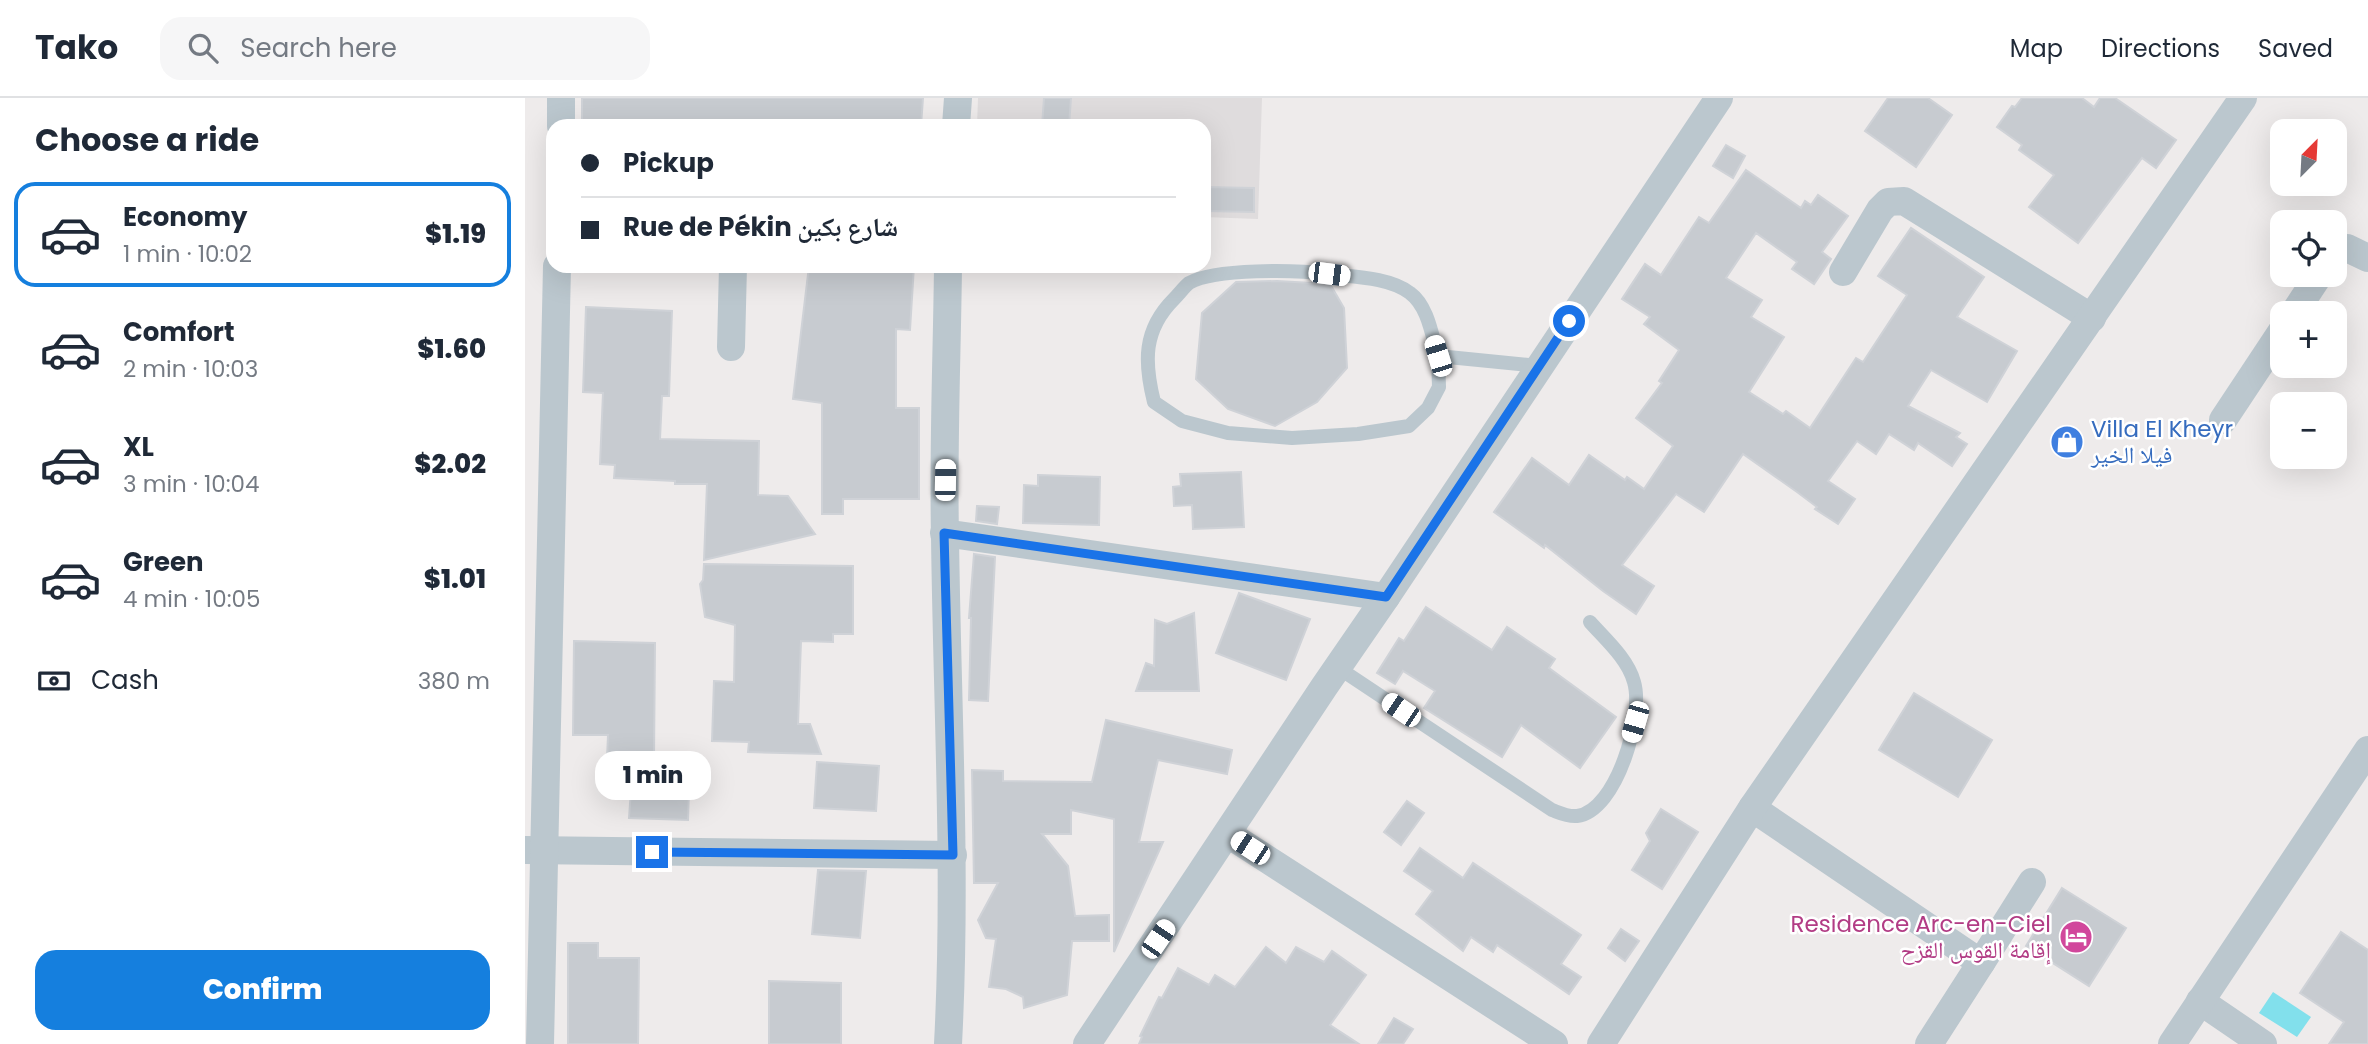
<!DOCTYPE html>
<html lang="en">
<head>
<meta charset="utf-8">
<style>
  body { margin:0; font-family:Poppins,"Noto Naskh Arabic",sans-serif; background:#f6f6f7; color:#1f2937; height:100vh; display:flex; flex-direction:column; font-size:26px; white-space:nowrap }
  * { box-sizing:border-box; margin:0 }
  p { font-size:23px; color:#747a83 }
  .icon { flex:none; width:38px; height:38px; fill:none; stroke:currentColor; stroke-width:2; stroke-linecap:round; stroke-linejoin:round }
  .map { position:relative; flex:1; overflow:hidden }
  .side { display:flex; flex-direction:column; background:#fff; width:525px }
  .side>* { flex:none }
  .top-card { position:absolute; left:21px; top:21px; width:665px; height:154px; border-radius:21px; box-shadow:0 7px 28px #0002; display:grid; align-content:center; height:154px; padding:0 35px; background:#fff }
  .needle { width:46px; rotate:24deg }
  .controls { position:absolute; left:1745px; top:21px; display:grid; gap:14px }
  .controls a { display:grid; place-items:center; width:77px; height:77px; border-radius:14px; background:#fff; box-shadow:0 7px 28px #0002; font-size:35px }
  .end { position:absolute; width:32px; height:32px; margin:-16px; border:9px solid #1a73e8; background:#fff; box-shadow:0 0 0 4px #fff }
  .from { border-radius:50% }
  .bubble { position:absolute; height:49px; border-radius:21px; background:#fff; box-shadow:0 7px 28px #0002; font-size:23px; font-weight:800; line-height:49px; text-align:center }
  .car { position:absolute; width:21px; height:42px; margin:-21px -10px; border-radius:9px; box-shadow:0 0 5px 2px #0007; background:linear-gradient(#fff 24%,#345 0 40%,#fff 0 76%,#345 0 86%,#fff 0) }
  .top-card b { display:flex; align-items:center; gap:24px; height:66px; font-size:26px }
  .top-card b+b { border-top:2px solid #e0e1e3 }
  .top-card i { width:18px; height:18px; background:#1f2937 }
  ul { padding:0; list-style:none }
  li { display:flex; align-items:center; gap:21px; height:105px; margin:0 14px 10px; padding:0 21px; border:4px solid transparent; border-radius:21px }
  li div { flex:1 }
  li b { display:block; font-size:26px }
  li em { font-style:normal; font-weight:800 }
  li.current { border-color:#157fde }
  li>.icon { width:63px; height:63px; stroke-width:1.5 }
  h2 { padding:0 35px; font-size:32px; line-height:84px }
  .pay { display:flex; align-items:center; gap:18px; height:77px; padding:0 35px; font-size:26px }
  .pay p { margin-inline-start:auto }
  .action { display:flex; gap:14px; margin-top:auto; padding:14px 35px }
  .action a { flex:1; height:80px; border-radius:21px; background:#157fde; color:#fff; font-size:28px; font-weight:800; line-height:80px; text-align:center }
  header { display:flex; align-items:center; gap:42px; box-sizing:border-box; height:98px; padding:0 35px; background:#fff; border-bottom:2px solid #e0e1e3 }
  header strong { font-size:33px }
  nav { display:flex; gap:38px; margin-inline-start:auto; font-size:24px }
  .search { width:490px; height:63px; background:#f6f6f7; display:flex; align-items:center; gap:18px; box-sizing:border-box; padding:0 24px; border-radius:21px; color:#747a83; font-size:26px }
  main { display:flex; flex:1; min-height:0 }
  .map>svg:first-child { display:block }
  .education { fill:#dfdcdd }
  .water { fill:#82e0ec }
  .building { fill:#c7cbd0; stroke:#cfd2d7; stroke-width:2 }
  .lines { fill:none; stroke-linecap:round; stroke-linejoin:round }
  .lane { stroke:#bbc7ce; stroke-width:14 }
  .street { stroke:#bbc7ce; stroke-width:28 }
  .route { stroke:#1a73e8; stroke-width:9 }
  .labels { text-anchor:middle; stroke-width:5; stroke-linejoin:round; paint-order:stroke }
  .shop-label { font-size:23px; fill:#366cbe; stroke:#fff; text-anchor:start }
  .hotel-label { font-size:23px; fill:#b23c85; stroke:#fff; text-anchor:end }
</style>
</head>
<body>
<header>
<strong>Tako</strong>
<div class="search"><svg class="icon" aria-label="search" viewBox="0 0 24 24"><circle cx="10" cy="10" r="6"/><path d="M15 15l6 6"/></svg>Search here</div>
<nav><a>Map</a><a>Directions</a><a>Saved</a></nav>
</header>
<main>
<section class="side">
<h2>Choose a ride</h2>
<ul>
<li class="current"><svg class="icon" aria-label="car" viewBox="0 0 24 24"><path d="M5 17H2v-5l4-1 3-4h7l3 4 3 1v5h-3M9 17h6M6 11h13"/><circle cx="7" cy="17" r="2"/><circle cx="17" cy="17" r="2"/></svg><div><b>Economy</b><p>1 min · 10:02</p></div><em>$1.19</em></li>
<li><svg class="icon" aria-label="car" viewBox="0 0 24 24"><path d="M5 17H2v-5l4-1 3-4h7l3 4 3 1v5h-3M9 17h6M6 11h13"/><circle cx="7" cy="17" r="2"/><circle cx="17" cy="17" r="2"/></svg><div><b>Comfort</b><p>2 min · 10:03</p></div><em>$1.60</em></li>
<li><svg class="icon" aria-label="car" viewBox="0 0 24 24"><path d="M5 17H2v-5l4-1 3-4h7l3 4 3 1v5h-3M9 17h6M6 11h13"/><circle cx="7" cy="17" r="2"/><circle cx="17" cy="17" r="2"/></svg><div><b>XL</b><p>3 min · 10:04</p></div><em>$2.02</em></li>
<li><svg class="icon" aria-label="car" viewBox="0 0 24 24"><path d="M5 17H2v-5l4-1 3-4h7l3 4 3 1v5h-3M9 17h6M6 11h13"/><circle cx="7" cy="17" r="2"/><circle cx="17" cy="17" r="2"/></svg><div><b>Green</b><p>4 min · 10:05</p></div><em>$1.01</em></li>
</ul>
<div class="pay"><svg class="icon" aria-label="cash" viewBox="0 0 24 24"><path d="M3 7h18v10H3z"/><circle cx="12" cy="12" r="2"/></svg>Cash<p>380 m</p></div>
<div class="action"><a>Confirm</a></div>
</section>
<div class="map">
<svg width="1843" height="946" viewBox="0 0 1843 946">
  <rect width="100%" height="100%" fill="#eeebeb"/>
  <polygon class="education" points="453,0 737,0 733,121 679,119 679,28 452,28"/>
  <polygon class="water" points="1748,894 1786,919 1772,939 1734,915"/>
  <g class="building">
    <polygon points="57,0 398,0 396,28 57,28"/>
    <polygon points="519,0 546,0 544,28 517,28"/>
    <polygon points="1363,0 1403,0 1427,17 1391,69 1340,33"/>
    <polygon points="1497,0 1557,0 1569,9 1575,0 1590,0 1651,42 1631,70 1617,60 1553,145 1504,109 1529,77 1494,52 1497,47 1472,29 1487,8 1490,9"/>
    <polygon points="1201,47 1220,58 1208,80 1188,68"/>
    <polygon points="1221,72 1276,110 1280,103 1286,107 1293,97 1323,118 1297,154 1306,161 1289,186 1267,171 1272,164 1231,135 1201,180 1237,202 1226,219 1259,239 1224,294 1258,316 1261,313 1285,330 1331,260 1338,264 1382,197 1353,178 1386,130 1459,179 1432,219 1492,253 1462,304 1406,272 1383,308 1435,335 1431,339 1442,346 1427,368 1393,345 1389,352 1364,336 1351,356 1332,343 1303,383 1330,401 1313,426 1290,411 1292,409 1272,394 1218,356 1179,414 1151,396 1097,467 1129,488 1111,516 1078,493 1020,447 1019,450 969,414 1007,360 1044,387 1064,357 1100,382 1102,379 1119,391 1148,348 1111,320 1137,285 1134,283 1154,252 1119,226 1125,219 1097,201 1120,166 1136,177 1174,119 1184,125"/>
    <polygon points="679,89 729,90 729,114 679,113"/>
    <polygon points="284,168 389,168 385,232 371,231 371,310 394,310 394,401 318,401 318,416 297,416 297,305 268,301"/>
    <polygon points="752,183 805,186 819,210 822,270 792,304 750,328 703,311 671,281 677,215 711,184"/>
    <polygon points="61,209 147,213 144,298 137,298 135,341 234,343 233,397 263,398 290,436 179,462 182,386 150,386 150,383 89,380 90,367 75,366 78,295 58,294"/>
    <polygon points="716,374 719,429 668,431 667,407 649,408 648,389 656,388 655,376"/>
    <polygon points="513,377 575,379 574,427 498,425 499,387 513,388"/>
    <polygon points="452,408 474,409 472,426 451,423"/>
    <polygon points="449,456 470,459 463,603 444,602 446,520 444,520"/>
    <polygon points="179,466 328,468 328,536 308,536 308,544 276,543 273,626 285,626 296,656 223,654 224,644 187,643 189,583 209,584 210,527 180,519 175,486 178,482"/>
    <polygon points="714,495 785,521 761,582 691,555"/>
    <polygon points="901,509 967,552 982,529 1030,561 1024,570 1091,619 1055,670 996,627 977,659 899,610 910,593 878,573 870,586 852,575 874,540 879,543"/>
    <polygon points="669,515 674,593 611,593 621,565 629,568 630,522 642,526"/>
    <polygon points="49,543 130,545 129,660 165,662 163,722 104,720 106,692 100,692 101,685 81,684 83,637 48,637"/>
    <polygon points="1389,595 1467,642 1433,699 1354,652"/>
    <polygon points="581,622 707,652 702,676 633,662 614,744 638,744 589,854 589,721 546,712 546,736 517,736 543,768 550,818 584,817 584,843 547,843 542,897 499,910 498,899 481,891 464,889 471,841 461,840 453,822 473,785 449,785 447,672 478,673 478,683 567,684"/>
    <polygon points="292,664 354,668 351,713 289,710"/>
    <polygon points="882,703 899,715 876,747 859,734"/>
    <polygon points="1136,711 1173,734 1137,791 1107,772 1125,743 1121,735"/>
    <polygon points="895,750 938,780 948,765 1056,837 1036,866 1056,879 1044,896 972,847 968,854 946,839 938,853 891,816 908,793 879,773"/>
    <polygon points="293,772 341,773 335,840 287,836"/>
    <polygon points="1537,790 1601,830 1564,888 1501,848"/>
    <polygon points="1096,831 1114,843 1100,863 1083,850"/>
    <polygon points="1816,834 1843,852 1843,946 1804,946 1819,924 1775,895"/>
    <polygon points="43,845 73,845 73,860 114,860 113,946 43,946"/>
    <polygon points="741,849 761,865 771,849 799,864 807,853 841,877 805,927 834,946 614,946 617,939 615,938 634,899 637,900 653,870 684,887 690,877 710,889"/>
    <polygon points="244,883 316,885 316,946 244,946"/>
    <polygon points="869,920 888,931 878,946 853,946"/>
  </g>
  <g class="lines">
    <g class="lane">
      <path d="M913,258C907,238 903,208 885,195C864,179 828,179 803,176C772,172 690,170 664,185C659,189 654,196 649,201C618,232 619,264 629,304L657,323L703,335L767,340L833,336L884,328L903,310L914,289L913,258L1014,268"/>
      <path d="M812,569L1027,712C1035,715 1043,719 1052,718C1092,713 1119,617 1109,584C1103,561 1080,541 1065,524"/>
    </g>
    <g class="street">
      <polyline points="36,28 36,0"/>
      <polyline points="431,28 433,0"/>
      <polyline points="1810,153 1822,150 1843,160"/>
      <polyline points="1318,174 1355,112 1363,104 1379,103 1567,220"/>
      <polyline points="1769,215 1794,177"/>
      <polyline points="206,249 208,168"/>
      <polyline points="1698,322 1757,233"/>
      <polyline points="419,435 861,499"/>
      <polyline points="1227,710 1456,865 1507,784"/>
      <polyline points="703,736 1029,946"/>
      <polyline points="0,752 428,757"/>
      <polyline points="1675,903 1738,946"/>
      <polyline points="15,946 32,168"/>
      <path d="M423,946C432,777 422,607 420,438C418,348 422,258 423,168"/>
      <polyline points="562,946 799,589 861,499 1194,0"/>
      <polyline points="1076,946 1227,710 1718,0"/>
      <polyline points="1404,946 1456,865"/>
      <polyline points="1647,946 1843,652"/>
    </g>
  </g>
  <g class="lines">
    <polyline class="route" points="127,754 428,757 419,435 861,499 1044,223"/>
  </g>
  <defs>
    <symbol id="shop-disc" viewBox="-11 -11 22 22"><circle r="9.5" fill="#3f7fe0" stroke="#fff"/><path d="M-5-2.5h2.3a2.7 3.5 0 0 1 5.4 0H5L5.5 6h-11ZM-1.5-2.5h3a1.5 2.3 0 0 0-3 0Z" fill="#fff"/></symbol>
    <symbol id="hotel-disc" viewBox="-11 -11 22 22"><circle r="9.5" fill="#d1479c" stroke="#fff"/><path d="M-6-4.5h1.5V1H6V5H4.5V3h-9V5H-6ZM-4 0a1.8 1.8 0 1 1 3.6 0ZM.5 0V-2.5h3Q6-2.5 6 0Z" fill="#fff"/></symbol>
  </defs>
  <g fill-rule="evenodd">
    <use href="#shop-disc" x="1523" y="325" width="38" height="38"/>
    <use href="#hotel-disc" x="1532" y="820" width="38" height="38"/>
  </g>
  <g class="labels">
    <g class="shop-label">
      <text x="1566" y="339">Villa El Kheyr<tspan x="1566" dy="26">فيلا الخير</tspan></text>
    </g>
    <g class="hotel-label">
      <text x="1526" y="834">Residence Arc-en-Ciel<tspan x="1526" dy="26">إقامة القوس القزح</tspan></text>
    </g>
  </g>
</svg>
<div class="controls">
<a><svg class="needle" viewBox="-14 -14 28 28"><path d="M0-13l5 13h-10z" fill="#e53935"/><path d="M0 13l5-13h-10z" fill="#747a83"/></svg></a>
<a><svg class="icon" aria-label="locate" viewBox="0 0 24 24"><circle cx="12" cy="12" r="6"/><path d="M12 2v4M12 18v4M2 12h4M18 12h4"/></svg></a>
<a>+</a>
<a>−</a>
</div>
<i class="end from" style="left:1044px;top:223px"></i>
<i class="end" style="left:127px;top:754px"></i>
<div class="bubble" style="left:70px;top:653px;width:116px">1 min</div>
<i class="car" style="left:804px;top:176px;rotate:97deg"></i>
<i class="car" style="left:913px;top:258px;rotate:343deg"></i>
<i class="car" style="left:420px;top:382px;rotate:1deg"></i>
<i class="car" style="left:876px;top:612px;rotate:304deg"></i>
<i class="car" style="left:1110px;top:624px;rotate:196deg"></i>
<i class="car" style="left:725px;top:750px;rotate:303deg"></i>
<i class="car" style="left:633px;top:841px;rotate:34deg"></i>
<div class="top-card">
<b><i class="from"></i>Pickup</b>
<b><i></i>Rue de Pékin شارع بكين</b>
</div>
</div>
</main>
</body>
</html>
